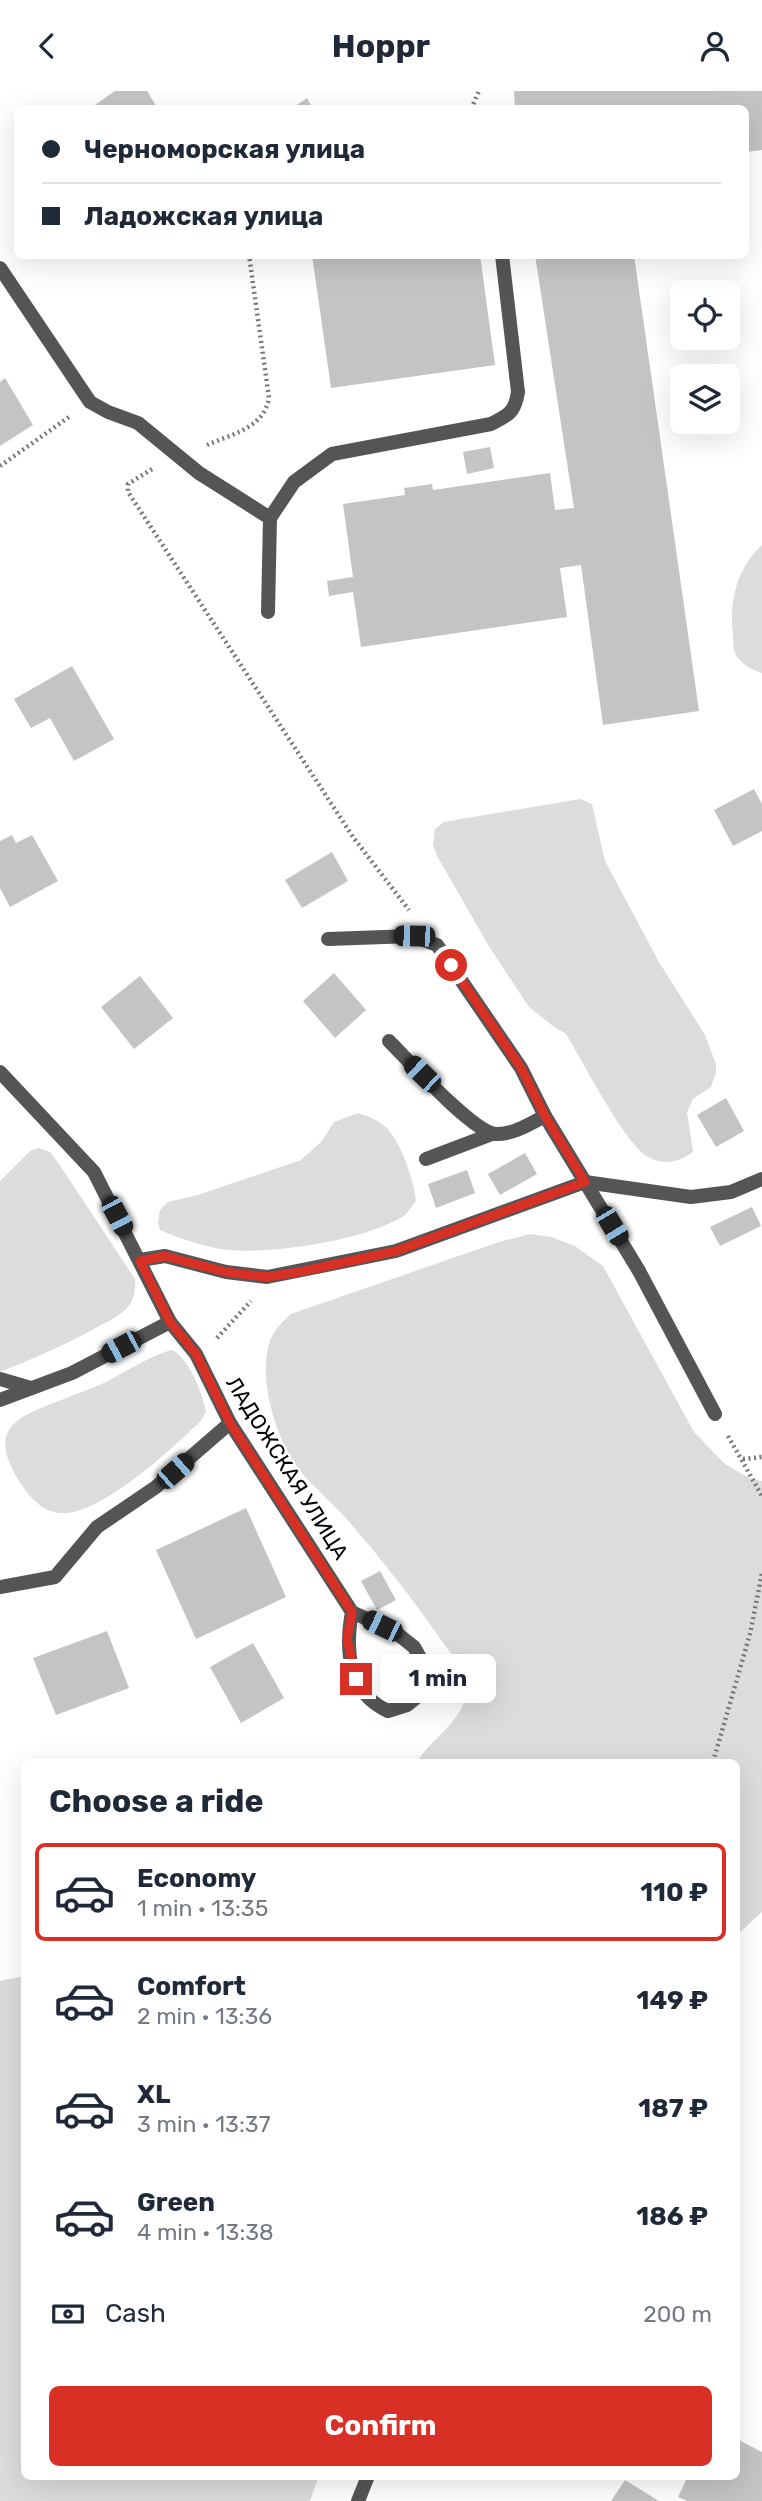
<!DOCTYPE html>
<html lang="en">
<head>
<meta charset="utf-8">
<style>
  body { margin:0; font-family:Rubik,sans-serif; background:#f6f6f7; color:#1f2937; height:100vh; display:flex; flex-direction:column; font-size:26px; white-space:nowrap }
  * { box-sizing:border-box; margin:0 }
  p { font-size:23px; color:#747a83 }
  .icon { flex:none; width:38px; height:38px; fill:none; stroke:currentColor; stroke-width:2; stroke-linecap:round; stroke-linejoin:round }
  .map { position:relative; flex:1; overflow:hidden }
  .side { position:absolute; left:21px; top:1668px; width:719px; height:721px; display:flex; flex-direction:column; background:#fff; border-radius:10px; box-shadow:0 7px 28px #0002 }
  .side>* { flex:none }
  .top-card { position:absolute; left:14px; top:14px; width:735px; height:154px; border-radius:10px; box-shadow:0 7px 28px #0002; display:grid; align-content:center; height:154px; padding:0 28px; background:#fff }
  .tools { position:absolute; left:670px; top:189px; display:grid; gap:14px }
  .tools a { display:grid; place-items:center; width:70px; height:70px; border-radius:10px; background:#fff; box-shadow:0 7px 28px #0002; font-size:35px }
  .end { position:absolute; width:32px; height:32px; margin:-16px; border:9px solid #d93025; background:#fff; box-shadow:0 0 0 4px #fff }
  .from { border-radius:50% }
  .bubble { position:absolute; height:49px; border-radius:10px; background:#fff; box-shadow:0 7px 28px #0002; font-size:23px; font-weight:700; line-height:49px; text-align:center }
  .car { position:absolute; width:21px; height:42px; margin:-21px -10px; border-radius:9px; box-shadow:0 0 5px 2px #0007; background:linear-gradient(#222 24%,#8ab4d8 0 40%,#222 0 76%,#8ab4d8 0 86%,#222 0) }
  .top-card b { display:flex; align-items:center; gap:24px; height:66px; font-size:26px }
  .top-card b+b { border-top:2px solid #e0e1e3 }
  .top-card i { width:18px; height:18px; background:#1f2937 }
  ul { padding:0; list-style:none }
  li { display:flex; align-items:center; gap:21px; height:98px; margin:0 14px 10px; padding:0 14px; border:4px solid transparent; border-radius:10px }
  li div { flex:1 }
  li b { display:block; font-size:26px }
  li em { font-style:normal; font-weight:700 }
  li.on { border-color:#d93025 }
  li>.icon { width:63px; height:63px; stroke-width:1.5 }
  h2 { padding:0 28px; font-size:32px; line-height:84px }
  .pay { display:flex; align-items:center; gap:18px; height:77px; padding:0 28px; font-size:26px }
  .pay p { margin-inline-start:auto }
  .cta { display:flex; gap:14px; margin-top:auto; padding:14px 28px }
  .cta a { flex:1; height:80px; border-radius:10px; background:#d93025; color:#fff; font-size:28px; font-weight:700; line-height:80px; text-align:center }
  header { display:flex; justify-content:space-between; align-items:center; height:91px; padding:0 28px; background:#fff; font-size:32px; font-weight:700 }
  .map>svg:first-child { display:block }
  .green { fill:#dcdcdc }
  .building { fill:#c4c4c4 }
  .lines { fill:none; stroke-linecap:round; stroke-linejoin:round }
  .path { stroke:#777; stroke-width:4.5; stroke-dasharray:2 3.5; stroke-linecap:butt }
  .lane { stroke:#555; stroke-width:14 }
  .route { stroke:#d93025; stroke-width:9 }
  .labels { text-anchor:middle; stroke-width:5; stroke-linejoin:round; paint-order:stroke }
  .street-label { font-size:21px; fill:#000; stroke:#fff }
</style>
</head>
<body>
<header><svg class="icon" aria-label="back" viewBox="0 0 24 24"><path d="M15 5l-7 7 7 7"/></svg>Hoppr<svg class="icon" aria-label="person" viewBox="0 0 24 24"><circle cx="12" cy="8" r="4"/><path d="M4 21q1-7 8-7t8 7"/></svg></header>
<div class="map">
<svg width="762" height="2410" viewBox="0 0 762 2410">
  <rect width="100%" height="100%" fill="#fff"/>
  <g class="green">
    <path d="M762,454V582C752,579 742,574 736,564C733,559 733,550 733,543C729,510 737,477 762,454Z"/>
    <path d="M580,708L592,713L605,770L659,871L705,944L716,973V982L711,996L693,1008L687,1021L693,1061C679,1071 664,1075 648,1066C625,1053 582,969 566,943L553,935L529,916L490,857L437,765L433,754L435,738L444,731Z"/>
    <path d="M358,1022C367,1025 376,1028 383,1034C400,1046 414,1090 416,1110C412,1115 407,1123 402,1126C362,1150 273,1163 228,1159C205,1156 181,1148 160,1139L158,1131L160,1119L168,1111L198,1104L301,1069L322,1050L334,1031Z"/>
    <path d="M39,1057L50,1061L59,1073L135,1188C136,1198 134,1211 126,1218C117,1227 104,1232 94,1238C63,1255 32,1268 0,1281V1090L30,1060Z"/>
    <path d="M530,1143L551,1146L575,1155L603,1175L694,1341L725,1373L751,1388L762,1390V1821L737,1844V1671H417C431,1647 466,1630 466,1597C466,1580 449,1560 439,1546C412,1507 382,1469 351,1433C333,1411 308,1393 293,1370C274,1339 259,1289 269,1253C272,1241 282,1231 291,1223L499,1151Z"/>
    <path d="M171,1259C188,1264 203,1304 206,1321L200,1331C173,1356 93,1433 54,1421C36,1416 25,1400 16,1385C9,1372 0,1353 9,1339C12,1334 19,1328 24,1325C51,1311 81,1303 108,1290C129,1279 148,1266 171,1259Z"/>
    <polygon points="24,1885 24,2385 319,2385 310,2410 0,2410 0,1890"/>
  </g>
  <g class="building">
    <polygon points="115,0 147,0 158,18 89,18"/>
    <polygon points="514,0 762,0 762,59 746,61 746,18 515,18"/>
    <polygon points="307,7 313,18 291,18"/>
    <polygon points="312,164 480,164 495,274 331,297"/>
    <polygon points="535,164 634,164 699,620 603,634 581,474 560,477 567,526 361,556 353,501 329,505 327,490 353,486 343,413 405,404 404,397 432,393 433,399 550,382 555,419 574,417"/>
    <polygon points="5,287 33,334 0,355 0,291"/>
    <polygon points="490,356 494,377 467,383 463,361"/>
    <polygon points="72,575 114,648 74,670 50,627 31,637 14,608"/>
    <polygon points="754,698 762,713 762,740 733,755 714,719"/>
    <polygon points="12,744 16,752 32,744 58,790 10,816 0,797 0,750"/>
    <polygon points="332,761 348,790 302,817 285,789"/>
    <polygon points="334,882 366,919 335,947 303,910"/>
    <polygon points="140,885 173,927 134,958 101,916"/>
    <polygon points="726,1007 744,1040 716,1056 697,1024"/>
    <polygon points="525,1062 537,1083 500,1104 488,1083"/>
    <polygon points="467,1079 475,1102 436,1117 428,1093"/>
    <polygon points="752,1116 761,1135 720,1155 710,1136"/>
    <polygon points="246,1417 286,1506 196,1548 156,1459"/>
    <polygon points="380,1480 396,1509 377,1519 361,1490"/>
    <polygon points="107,1540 129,1597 56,1624 33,1567"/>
    <polygon points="253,1552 284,1607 241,1632 210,1576"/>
    <polygon points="737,2348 762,2361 762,2410 687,2410 678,2406 688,2385 737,2385"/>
    <polygon points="625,2389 659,2410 611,2410"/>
  </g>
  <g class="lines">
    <g class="path">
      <polyline points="471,18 479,0"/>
      <path d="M207,354C232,343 264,337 269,307L249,164"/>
      <polyline points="0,375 69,326"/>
      <polyline points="152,378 128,393 128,401 353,746 409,819"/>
      <polyline points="217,1247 251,1210"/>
      <polyline points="728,1345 762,1405"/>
      <polyline points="743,1368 762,1366"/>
      <polyline points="713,1671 750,1543 762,1482"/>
    </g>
    <g class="lane">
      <polyline points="0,177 90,311 108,321 138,332 199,382 270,427 268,521"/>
      <path d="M270,427L294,391L332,363L491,333C509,324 515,321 518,301L502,164"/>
      <polyline points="328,848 413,845 437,854 521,977 545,1025 639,1180 715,1323"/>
      <path d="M389,950C408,969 472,1040 495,1043C512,1044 530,1033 545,1025"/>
      <path d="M0,981L94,1081L170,1231L196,1263L230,1332L352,1521L395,1541L414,1556L424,1574L417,1606L407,1614L388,1620C348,1602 345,1559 352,1521"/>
      <polyline points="426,1068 492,1043"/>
      <polyline points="140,1169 165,1165 226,1181 267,1186 396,1160 585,1091 691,1106 731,1101 762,1088"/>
      <polyline points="0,1288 31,1297"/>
      <polyline points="0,1309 72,1282 170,1231"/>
      <polyline points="0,1496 55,1486 97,1436 156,1396 230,1332"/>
      <polyline points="358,2410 368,2385"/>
    </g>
  </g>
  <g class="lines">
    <polyline class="route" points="356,1588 347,1548 352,1521 230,1332 196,1263 170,1231 140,1170 165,1165 226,1181 267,1186 304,1180 396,1160 585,1091 545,1025 521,977 451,874"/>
  </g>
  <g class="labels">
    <g class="street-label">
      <text transform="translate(287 1377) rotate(58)" y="7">ЛАДОЖСКАЯ УЛИЦА</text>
    </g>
  </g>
</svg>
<div class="tools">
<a><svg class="icon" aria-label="locate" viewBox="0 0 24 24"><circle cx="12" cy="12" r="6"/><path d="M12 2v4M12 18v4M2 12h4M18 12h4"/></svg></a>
<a><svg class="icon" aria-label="layers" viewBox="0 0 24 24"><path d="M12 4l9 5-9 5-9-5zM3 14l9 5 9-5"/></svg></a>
</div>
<i class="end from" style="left:451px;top:874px"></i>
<i class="end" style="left:356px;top:1588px"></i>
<div class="bubble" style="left:380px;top:1563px;width:116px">1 min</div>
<i class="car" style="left:414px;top:845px;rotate:271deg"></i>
<i class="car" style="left:422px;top:983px;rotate:314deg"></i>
<i class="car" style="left:117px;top:1125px;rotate:152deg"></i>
<i class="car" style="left:612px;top:1135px;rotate:149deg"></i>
<i class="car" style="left:121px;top:1256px;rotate:242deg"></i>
<i class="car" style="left:175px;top:1380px;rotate:49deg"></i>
<i class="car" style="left:382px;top:1535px;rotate:296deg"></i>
<div class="top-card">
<b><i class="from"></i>Черноморская улица</b>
<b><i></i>Ладожская улица</b>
</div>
<section class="side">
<h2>Choose a ride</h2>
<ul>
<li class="on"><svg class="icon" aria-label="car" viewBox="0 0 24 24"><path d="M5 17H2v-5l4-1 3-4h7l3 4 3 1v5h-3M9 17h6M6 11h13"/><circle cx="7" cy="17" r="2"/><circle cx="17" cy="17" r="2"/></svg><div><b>Economy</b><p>1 min · 13:35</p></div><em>110 ₽</em></li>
<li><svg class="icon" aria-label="car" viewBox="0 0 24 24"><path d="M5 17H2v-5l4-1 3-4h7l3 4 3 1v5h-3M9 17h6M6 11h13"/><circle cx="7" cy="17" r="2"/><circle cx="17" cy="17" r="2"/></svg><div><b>Comfort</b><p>2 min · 13:36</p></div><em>149 ₽</em></li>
<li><svg class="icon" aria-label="car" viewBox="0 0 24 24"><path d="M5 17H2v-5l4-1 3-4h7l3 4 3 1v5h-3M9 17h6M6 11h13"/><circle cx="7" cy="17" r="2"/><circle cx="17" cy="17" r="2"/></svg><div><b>XL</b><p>3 min · 13:37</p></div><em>187 ₽</em></li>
<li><svg class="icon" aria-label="car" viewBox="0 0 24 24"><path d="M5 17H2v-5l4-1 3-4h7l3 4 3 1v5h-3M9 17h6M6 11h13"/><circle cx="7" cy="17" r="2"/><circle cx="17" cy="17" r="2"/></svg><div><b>Green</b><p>4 min · 13:38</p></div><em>186 ₽</em></li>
</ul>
<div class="pay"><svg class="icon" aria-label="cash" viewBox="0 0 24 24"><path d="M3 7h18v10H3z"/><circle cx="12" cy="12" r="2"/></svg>Cash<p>200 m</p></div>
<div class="cta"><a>Confirm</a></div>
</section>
</div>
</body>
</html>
